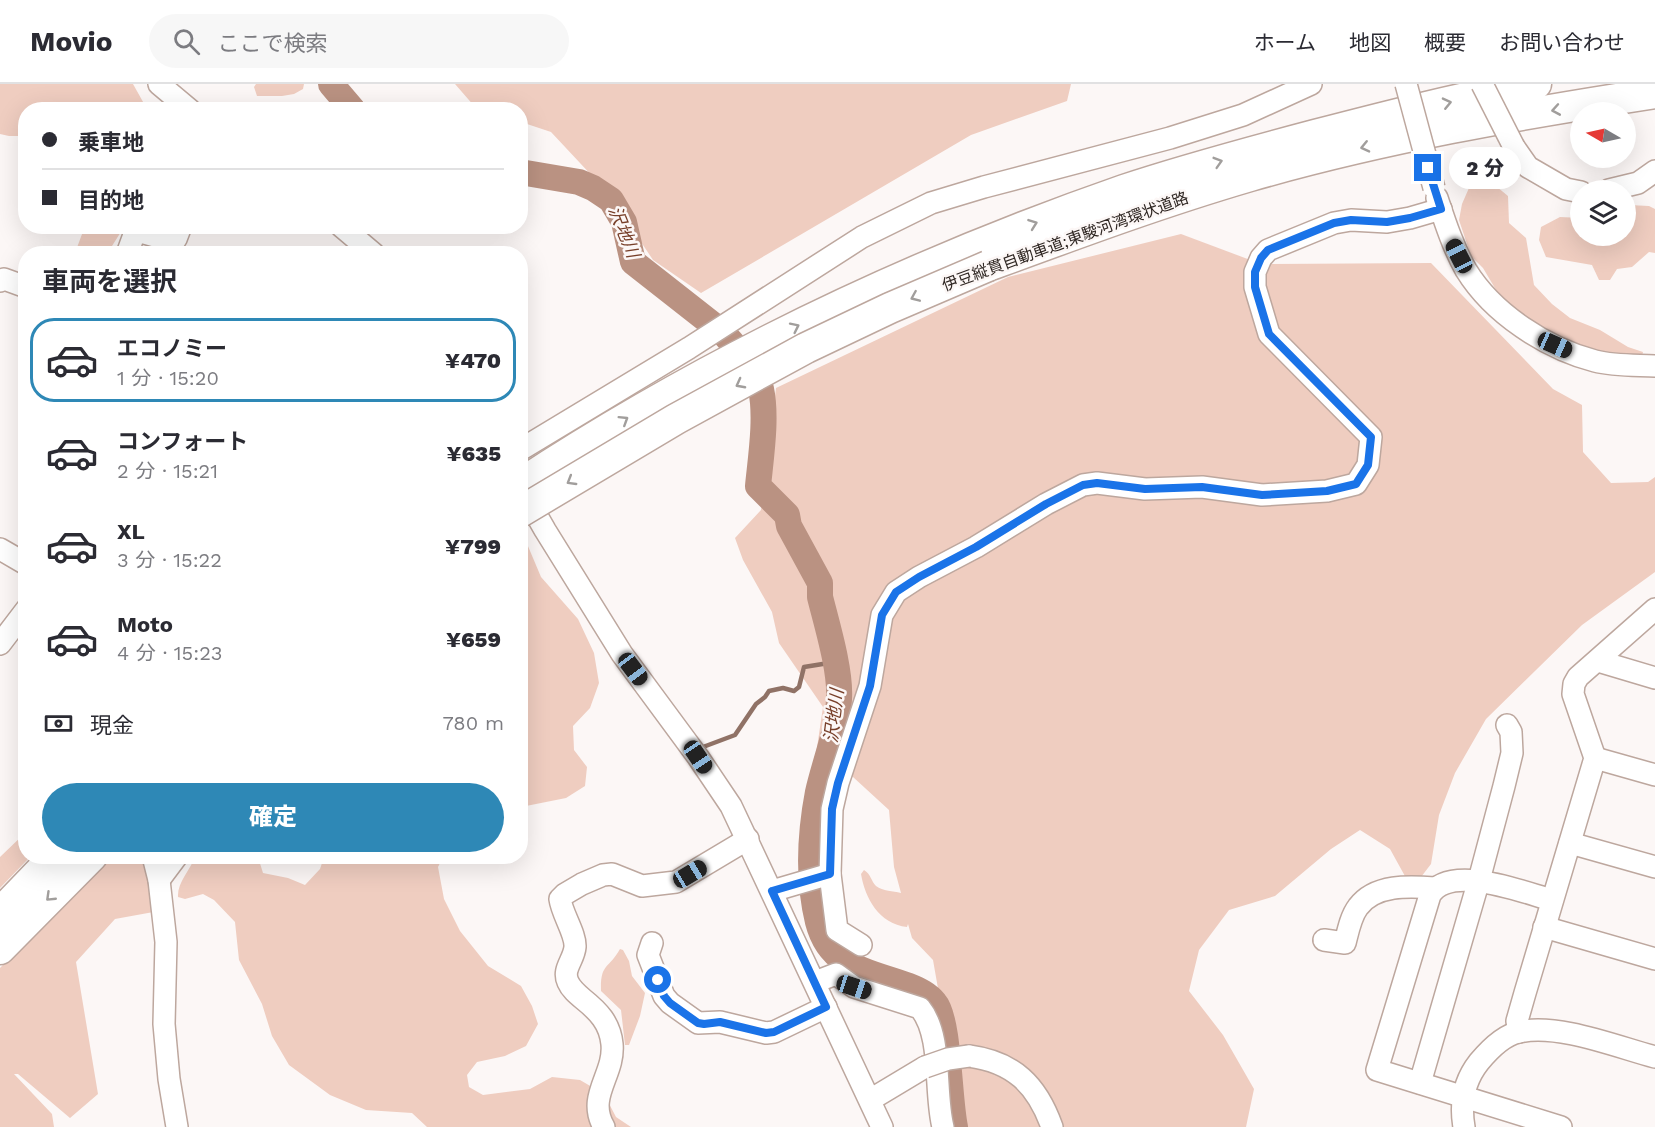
<!DOCTYPE html>
<html lang="ja">
<head>
<meta charset="utf-8">
<style>
  body { margin:0; font-family:"Work Sans","Noto Sans JP",sans-serif; background:#f7f7f7; color:#2b2b33; height:100vh; display:flex; flex-direction:column; font-size:22px; white-space:nowrap }
  * { box-sizing:border-box; margin:0 }
  p { font-size:20px; color:#7c7c81 }
  .icon { flex:none; width:33px; height:33px; fill:none; stroke:currentColor; stroke-width:2; stroke-linecap:round; stroke-linejoin:round }
  .map { position:relative; flex:1; overflow:hidden }
  .sheet { position:absolute; left:18px; top:162px; width:510px; height:618px; display:flex; flex-direction:column; background:#fff; border-radius:24px; box-shadow:0 6px 24px #0002 }
  .sheet>* { flex:none }
  .top-card { position:absolute; left:18px; top:18px; width:510px; height:132px; border-radius:24px; box-shadow:0 6px 24px #0002; display:grid; align-content:center; height:132px; padding:0 24px; background:#fff }
  .needle { width:39px; rotate:279deg }
  .buttons { position:absolute; left:1570px; top:18px; display:grid; gap:12px }
  .buttons a { display:grid; place-items:center; width:66px; height:66px; border-radius:50%; background:#fff; box-shadow:0 6px 24px #0002; font-size:30px }
  .end { position:absolute; width:27px; height:27px; margin:-14px; border:8px solid #1a73e8; background:#fff; box-shadow:0 0 0 3px #fff }
  .from { border-radius:50% }
  .bubble { position:absolute; height:42px; border-radius:21px; background:#fff; box-shadow:0 6px 24px #0002; font-size:20px; font-weight:800; line-height:42px; text-align:center }
  .car { position:absolute; width:18px; height:36px; margin:-18px -9px; border-radius:8px; box-shadow:0 0 4px 2px #0007; background:linear-gradient(#222 24%,#8ab4d8 0 40%,#222 0 76%,#8ab4d8 0 86%,#222 0) }
  .top-card b { display:flex; align-items:center; gap:21px; height:57px; font-size:22px }
  .top-card b+b { border-top:2px solid #e1e1e2 }
  .top-card i { width:15px; height:15px; background:#2b2b33 }
  ul { padding:0; list-style:none }
  li { display:flex; align-items:center; gap:18px; height:84px; margin:0 12px 9px; padding:0 12px; border:3px solid transparent; border-radius:24px }
  li div { flex:1 }
  li b { display:block; font-size:22px }
  li em { font-style:normal; font-weight:800 }
  li.active { border-color:#2e88b6 }
  li>.icon { width:54px; height:54px; stroke-width:1.5 }
  h2 { padding:0 24px; font-size:27px; line-height:72px }
  .pay { display:flex; align-items:center; gap:15px; height:66px; padding:0 24px; font-size:22px }
  .pay p { margin-inline-start:auto }
  .button { display:flex; gap:12px; margin-top:auto; padding:12px 24px }
  .button a { flex:1; height:69px; border-radius:36px; background:#2e88b6; color:#fff; font-size:24px; font-weight:800; line-height:69px; text-align:center }
  header { display:flex; align-items:center; gap:36px; box-sizing:border-box; height:84px; padding:0 30px; background:#fff; border-bottom:2px solid #e1e1e2 }
  header strong { font-size:28px }
  nav { display:flex; gap:33px; margin-inline-start:auto; font-size:21px }
  .search { width:420px; height:54px; background:#f7f7f7; display:flex; align-items:center; gap:15px; box-sizing:border-box; padding:0 21px; border-radius:33px; color:#7c7c81; font-size:22px }
  .map>svg:first-child { display:block }
  .green { fill:#efcdc0 }
  .lines { fill:none; stroke-linecap:round; stroke-linejoin:round }
  .stream { stroke:#907266; stroke-width:4.5 }
  .river { stroke:#ba9282; stroke-width:26 }
  .minor-casing { stroke:#bda79e; stroke-width:24 }
  .highway-casing { stroke:#bda79e; stroke-width:33 }
  .minor { stroke:#fff; stroke-width:21 }
  .highway { stroke:#fff; stroke-width:30 }
  .minor-bridge-casing { stroke:#bda79e; stroke-width:24; stroke-linecap:butt }
  .highway-bridge-casing { stroke:#bda79e; stroke-width:33; stroke-linecap:butt }
  .minor-bridge { stroke:#fff; stroke-width:21 }
  .highway-bridge { stroke:#fff; stroke-width:30 }
  .oneway { stroke:#a19e9c }
  .route { stroke:#1a73e8; stroke-width:8 }
  .labels { text-anchor:middle; stroke-width:5; stroke-linejoin:round; paint-order:stroke }
  .street-label { font-size:16px; fill:#2f2723; stroke:#fcf7f6 }
  .water-label { font-size:18px; font-style:italic; fill:#773f29; stroke:#fcf7f6 }
</style>
</head>
<body>
<header>
<strong>Movio</strong>
<div class="search"><svg class="icon" aria-label="search" viewBox="0 0 24 24"><circle cx="10" cy="10" r="6"/><path d="M15 15l6 6"/></svg>ここで検索</div>
<nav><a>ホーム</a><a>地図</a><a>概要</a><a>お問い合わせ</a></nav>
</header>
<div class="map">
<svg width="1655" height="1043" viewBox="0 0 1655 1043">
  <rect width="100%" height="100%" fill="#fcf7f6"/>
  <g class="green">
    <polygon points="0,0 133,0 147,25 26,26 25,52 9,52 0,50"/>
    <polygon points="256,0 304,0 303,5 294,10 282,12 257,12 254,3"/>
    <polygon points="455,0 1071,0 1067,17 971,51 701,209 653,176 609,110 551,48 521,38 520,26 482,26 475,23"/>
    <polygon points="1479,94 1491,98 1508,112 1509,139 1526,154 1534,201 1552,220 1570,234 1600,246 1628,263 1643,268 1642,272 1587,266 1541,246 1502,216 1483,184 1471,172 1459,136 1462,120 1472,97"/>
    <polygon points="1629,121 1649,122 1655,125 1655,169 1649,168 1632,183 1617,185 1610,196 1599,196 1592,181 1546,173 1539,156 1541,143 1560,133 1581,134 1581,152 1626,152 1626,122"/>
    <polygon points="85,142 124,142 124,143 112,162 110,169 75,169"/>
    <path d="M1181,150L1261,180L1431,179L1553,305L1582,321L1583,368L1611,399L1648,398L1655,393V488L1582,541L1486,635L1455,689L1439,731L1431,780L1418,797L1406,794L1390,765L1360,746L1331,765L1275,812L1229,826L1199,866L1189,907L1223,951L1254,1005L1246,1043H966L956,1007L933,876L912,854L908,840L907,843C879,840 865,814 861,790L864,786C871,790 871,797 876,802C883,807 893,807 901,809L894,783L889,726L841,682L825,785L798,792L823,623L779,559L772,528L743,476L735,454L761,426L776,304L1008,193Z"/>
    <polygon points="521,453 525,455 541,493 578,535 594,569 599,599 590,624 573,642 574,666 587,683 585,702 566,714 521,723"/>
    <polygon points="25,749 26,772 30,773 0,804 0,773"/>
    <polygon points="108,773 142,773 159,827 115,835 76,878 98,1010 70,1034 18,990 14,990 52,1030 54,1043 0,1043 0,884"/>
    <path d="M195,773H258L263,789L288,794L305,801L320,785L324,773H443L438,783L444,815L460,847L488,882L521,902L532,922L538,940L526,962L505,972L477,978L467,991L469,1003L483,1011L530,1005L552,993L580,996L604,1010L616,1033L631,1043H427L412,1029L366,1026L330,1011L289,981L272,952L262,920L239,876L235,838L214,816L203,810L185,815L178,813C177,799 190,786 195,773Z"/>
    <path d="M620,865L623,866L629,877L632,892L645,909L640,932L629,961H625L621,926L601,907C600,879 609,885 620,865Z"/>
  </g>
  <g class="lines">
    <polyline class="stream" points="703,663 735,651 756,620 765,613 769,607 783,604 794,607 799,603 804,583 835,578"/>
    <g class="river">
      <polyline points="331,0 353,26"/>
      <polyline points="520,88 579,98 593,104 611,116 624,138 633,178 712,240"/>
      <path d="M725,251C738,266 756,284 761,305C767,333 761,372 758,402L787,431L789,442L820,499V513C827,541 841,587 839,615C838,647 825,677 818,708C810,750 808,797 818,838C830,885 869,887 909,902C919,906 928,910 935,919C949,935 949,1016 955,1043"/>
    </g>
    <defs>
      <g id="minor">
        <polyline points="159,0 190,26"/>
        <polyline points="1514,63 1528,83 1566,105 1581,108"/>
        <polyline points="1609,106 1638,99 1655,87"/>
        <path d="M1437,114C1445,138 1453,163 1466,186C1493,230 1546,264 1595,277C1614,282 1636,281 1655,282"/>
        <polyline points="341,142 374,170"/>
        <polyline points="127,170 135,148 144,149 172,157 176,155 181,142"/>
        <polyline points="0,197 4,195 26,203"/>
        <polyline points="520,366 689,264 862,153 931,119 984,103 1170,54 1243,31 1311,0"/>
        <polyline points="525,411 545,446 622,570 698,673 731,722 882,1043"/>
        <polyline points="0,465 26,480"/>
        <polyline points="0,560 26,526"/>
        <polyline points="1598,577 1655,594"/>
        <polyline points="1595,674 1655,691"/>
        <polyline points="1570,759 1655,783"/>
        <polyline points="153,772 159,796 166,858 164,940 169,995 177,1043"/>
        <polyline points="159,796 177,772"/>
        <polyline points="772,807 830,790"/>
        <path d="M1552,816C1522,808 1450,779 1430,811L1377,986L1561,1043"/>
        <polyline points="1544,843 1655,875"/>
        <path d="M1324,856L1345,859C1348,847 1351,832 1358,823C1375,800 1409,802 1435,804"/>
        <polyline points="652,859 648,871 664,912 670,919 698,939 720,938 766,949 774,948 826,923"/>
        <polyline points="861,861 837,846 830,790 832,725 838,699 870,602 882,531 896,508 919,493 976,463 1046,420 1083,401 1097,399 1145,405 1202,403 1262,411 1327,407 1356,400 1368,381 1371,353 1269,250 1255,203 1255,188 1261,174 1268,166 1334,139 1351,136 1387,138 1410,134 1441,125"/>
        <path d="M815,898L836,890L854,903L920,924C943,952 934,1008 943,1043"/>
        <polyline points="1519,948 1517,937 1525,909 1595,674 1573,610 1574,600 1578,593 1655,525"/>
        <path d="M969,972C1014,978 1037,1001 1052,1043"/>
        <polyline points="1420,999 1479,796 1504,702 1512,669 1511,648 1507,641"/>
        <polyline points="870,1016 925,983"/>
        <path d="M604,1043C586,1012 615,991 612,960C610,939 598,927 583,915C577,910 571,905 568,898C562,885 574,876 575,863C576,850 562,830 560,815L565,810L582,800L603,791L612,790L642,802L676,798L748,755"/>
        <path d="M1464,1043C1460,1020 1464,997 1479,978C1489,966 1504,951 1519,948C1558,939 1617,963 1655,973"/>
      </g>
      <g id="highway">
        <path d="M988,182C1075,150 1161,118 1250,92C1382,54 1519,30 1655,9"/>
        <path d="M520,400C709,276 911,180 1124,106C1187,85 1251,68 1315,51C1388,32 1462,13 1536,0"/>
        <polyline points="0,829 55,772"/>
        <polyline points="0,865 92,772"/>
      </g>
    </defs>
    <use href="#minor" class="minor-casing"/>
    <use href="#highway" class="highway-casing"/>
    <use href="#minor" class="minor"/>
    <use href="#highway" class="highway"/>
    <defs>
      <g id="minor-bridge">
        <polyline points="1406,0 1434,104"/>
        <polyline points="1482,0 1514,63"/>
        <polyline points="925,983 948,975 969,972"/>
      </g>
      <polyline id="highway-bridge" points="520,428 676,335 806,264 890,224 988,182"/>
    </defs>
    <use href="#minor-bridge" class="minor-bridge-casing"/>
    <use href="#highway-bridge" class="highway-bridge-casing"/>
    <use href="#minor-bridge" class="minor-bridge"/>
    <use href="#highway-bridge" class="highway-bridge"/>
  </g>
  <defs><path id="oneway-chevron" d="M-2-3.5L2.5 0L-2 3.5" fill="none" stroke-width="1.6" stroke-linecap="round" stroke-linejoin="round" transform="scale(1.5)"/></defs>
  <g class="oneway">
    <use href="#oneway-chevron" transform="translate(1447 19) rotate(-13)"/>
    <use href="#oneway-chevron" transform="translate(1556 26) rotate(170)"/>
    <use href="#oneway-chevron" transform="translate(1365 63) rotate(167)"/>
    <use href="#oneway-chevron" transform="translate(1218 78) rotate(-17)"/>
    <use href="#oneway-chevron" transform="translate(1033 140) rotate(-20)"/>
    <use href="#oneway-chevron" transform="translate(915 213) rotate(157)"/>
    <use href="#oneway-chevron" transform="translate(795 243) rotate(-26)"/>
    <use href="#oneway-chevron" transform="translate(740 300) rotate(152)"/>
    <use href="#oneway-chevron" transform="translate(624 336) rotate(-32)"/>
    <use href="#oneway-chevron" transform="translate(571 397) rotate(149)"/>
    <use href="#oneway-chevron" transform="translate(50 813) rotate(136)"/>
  </g>
  <g class="lines">
    <polyline class="route" points="658,896 664,912 670,919 698,939 704,940 720,938 766,949 774,948 826,923 772,807 830,790 832,725 838,699 870,602 882,531 896,508 919,493 976,463 1046,420 1083,401 1097,399 1145,405 1202,403 1262,411 1327,407 1356,400 1368,381 1371,353 1269,250 1255,203 1255,188 1261,174 1268,166 1334,139 1351,136 1387,138 1410,134 1441,125 1428,84"/>
  </g>
  <g class="labels">
    <g class="street-label">
      <text transform="translate(1065 157) rotate(-20)" y="6">伊豆縦貫自動車道;東駿河湾環状道路</text>
    </g>
    <g class="water-label">
      <text transform="translate(624 148) rotate(68)" y="6">沢地川</text>
      <text transform="translate(834 632) rotate(-83)" y="6">沢地川</text>
    </g>
  </g>
</svg>
<div class="buttons">
<a><svg class="needle" viewBox="-14 -14 28 28"><path d="M0-13l5 13h-10z" fill="#e53935"/><path d="M0 13l5-13h-10z" fill="#7c7c81"/></svg></a>
<a><svg class="icon" aria-label="layers" viewBox="0 0 24 24"><path d="M12 4l9 5-9 5-9-5zM3 14l9 5 9-5"/></svg></a>
</div>
<i class="end from" style="left:658px;top:896px"></i>
<i class="end" style="left:1428px;top:84px"></i>
<div class="bubble" style="left:1449px;top:63px;width:72px">2 分</div>
<i class="car" style="left:1459px;top:172px;rotate:333deg"></i>
<i class="car" style="left:1555px;top:261px;rotate:114deg"></i>
<i class="car" style="left:633px;top:585px;rotate:143deg"></i>
<i class="car" style="left:698px;top:673px;rotate:146deg"></i>
<i class="car" style="left:690px;top:790px;rotate:59deg"></i>
<i class="car" style="left:854px;top:903px;rotate:108deg"></i>
<div class="top-card">
<b><i class="from"></i>乗車地</b>
<b><i></i>目的地</b>
</div>
<section class="sheet">
<h2>車両を選択</h2>
<ul>
<li class="active"><svg class="icon" aria-label="car" viewBox="0 0 24 24"><path d="M5 17H2v-5l4-1 3-4h7l3 4 3 1v5h-3M9 17h6M6 11h13"/><circle cx="7" cy="17" r="2"/><circle cx="17" cy="17" r="2"/></svg><div><b>エコノミー</b><p>1 分 · 15:20</p></div><em>¥470</em></li>
<li><svg class="icon" aria-label="car" viewBox="0 0 24 24"><path d="M5 17H2v-5l4-1 3-4h7l3 4 3 1v5h-3M9 17h6M6 11h13"/><circle cx="7" cy="17" r="2"/><circle cx="17" cy="17" r="2"/></svg><div><b>コンフォート</b><p>2 分 · 15:21</p></div><em>¥635</em></li>
<li><svg class="icon" aria-label="car" viewBox="0 0 24 24"><path d="M5 17H2v-5l4-1 3-4h7l3 4 3 1v5h-3M9 17h6M6 11h13"/><circle cx="7" cy="17" r="2"/><circle cx="17" cy="17" r="2"/></svg><div><b>XL</b><p>3 分 · 15:22</p></div><em>¥799</em></li>
<li><svg class="icon" aria-label="car" viewBox="0 0 24 24"><path d="M5 17H2v-5l4-1 3-4h7l3 4 3 1v5h-3M9 17h6M6 11h13"/><circle cx="7" cy="17" r="2"/><circle cx="17" cy="17" r="2"/></svg><div><b>Moto</b><p>4 分 · 15:23</p></div><em>¥659</em></li>
</ul>
<div class="pay"><svg class="icon" aria-label="cash" viewBox="0 0 24 24"><path d="M3 7h18v10H3z"/><circle cx="12" cy="12" r="2"/></svg>現金<p>780 m</p></div>
<div class="button"><a>確定</a></div>
</section>
</div>
</body>
</html>
